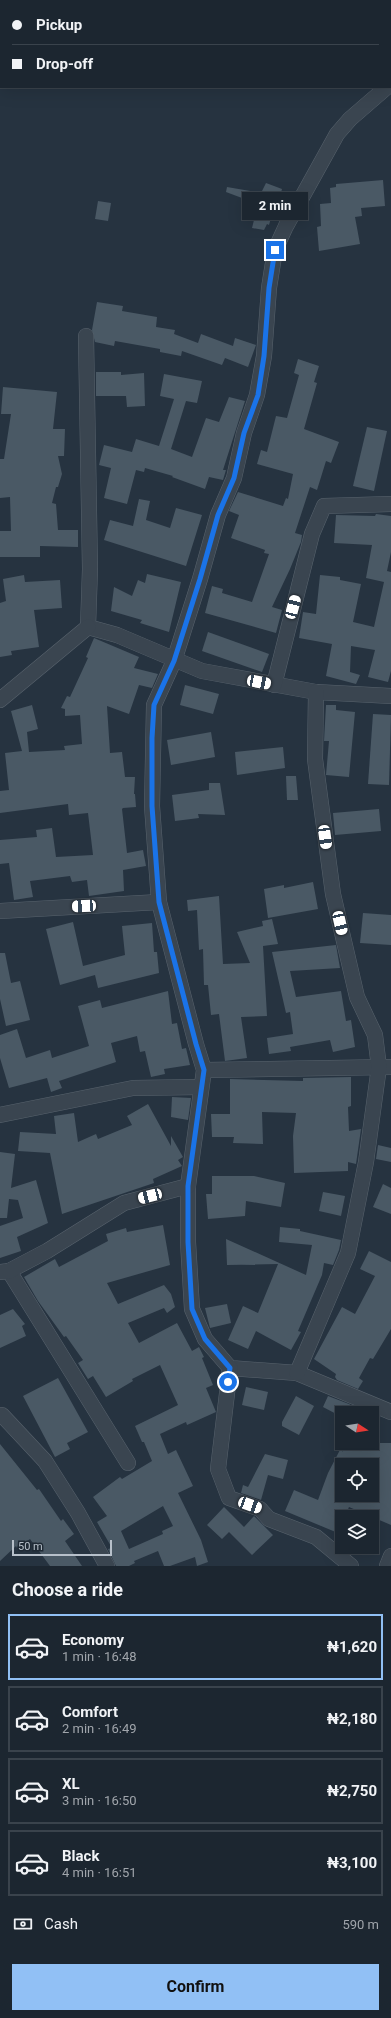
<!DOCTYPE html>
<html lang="en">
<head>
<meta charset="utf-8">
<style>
  body { margin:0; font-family:Roboto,sans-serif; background:#29323c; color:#f1f3f6; height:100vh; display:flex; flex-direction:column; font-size:15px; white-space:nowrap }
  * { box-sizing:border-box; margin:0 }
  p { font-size:13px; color:#a0a5ab }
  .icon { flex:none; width:22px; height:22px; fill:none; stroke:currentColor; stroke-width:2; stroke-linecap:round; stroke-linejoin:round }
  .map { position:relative; height:1566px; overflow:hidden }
  .details { display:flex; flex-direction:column; background:#1c2630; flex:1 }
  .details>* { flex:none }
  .top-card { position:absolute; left:0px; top:0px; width:391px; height:88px; box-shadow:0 4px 16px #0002,0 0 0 1px #3a434c; display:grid; align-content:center; height:88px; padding:0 12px; background:#1c2630 }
  .needle { width:26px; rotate:102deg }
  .tools { position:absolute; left:335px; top:1406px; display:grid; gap:8px }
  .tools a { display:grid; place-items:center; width:44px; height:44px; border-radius:0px; background:#1c2630; box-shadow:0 4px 16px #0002,0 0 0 1px #3a434c; font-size:20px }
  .scale { position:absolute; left:12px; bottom:10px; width:100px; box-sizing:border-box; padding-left:4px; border:2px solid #b7c0ca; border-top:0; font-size:11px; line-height:14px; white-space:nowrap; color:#b7c0ca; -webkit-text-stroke:3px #1f2a35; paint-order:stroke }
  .end { position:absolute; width:18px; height:18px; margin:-9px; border:5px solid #1a73e8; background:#fff; box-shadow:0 0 0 2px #fff }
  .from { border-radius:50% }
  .bubble { position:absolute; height:28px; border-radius:0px; background:#1c2630; box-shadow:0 4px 16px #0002,0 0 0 1px #3a434c; font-size:13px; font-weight:700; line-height:28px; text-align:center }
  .car { position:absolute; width:12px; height:24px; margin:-12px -6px; border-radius:5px; box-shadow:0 0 3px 1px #0007; background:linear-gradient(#fff 24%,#345 0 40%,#fff 0 76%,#345 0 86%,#fff 0) }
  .top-card b { display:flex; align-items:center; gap:14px; height:38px; font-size:15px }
  .top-card b+b { border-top:1px solid #3a434c }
  .top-card i { width:10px; height:10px; background:#f1f3f6 }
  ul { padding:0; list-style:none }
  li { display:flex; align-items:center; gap:12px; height:66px; margin:0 8px 6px; padding:0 4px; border:2px solid #3a434c; border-radius:0px }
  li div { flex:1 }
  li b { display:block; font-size:15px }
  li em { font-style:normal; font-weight:700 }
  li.on { border-color:#91c0f5 }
  li>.icon { width:36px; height:36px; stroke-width:1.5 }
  h2 { padding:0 12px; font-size:18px; line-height:48px }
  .pay { display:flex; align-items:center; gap:10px; height:44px; padding:0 12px; font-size:15px }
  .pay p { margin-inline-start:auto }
  .primary-button { display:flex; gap:8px; margin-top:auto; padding:8px 12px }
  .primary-button a { flex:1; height:46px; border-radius:0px; background:#91c0f5; color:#111; font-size:16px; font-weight:700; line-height:46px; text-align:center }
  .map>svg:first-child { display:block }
  .building { fill:#4a5965; fill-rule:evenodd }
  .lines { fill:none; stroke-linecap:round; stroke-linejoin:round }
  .minor-casing { stroke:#58636d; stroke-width:16 }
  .minor { stroke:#3a4550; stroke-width:15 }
  .route { stroke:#1a73e8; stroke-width:5 }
</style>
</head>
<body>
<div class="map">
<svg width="391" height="1566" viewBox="0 0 391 1566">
  <rect width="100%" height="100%" fill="#263340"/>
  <g class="building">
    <polygon points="383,180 385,206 361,208 362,216 355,217 360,244 319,251 317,227 321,226 320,204 331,203 330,188 336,187 336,184"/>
    <polygon points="266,183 282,189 276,211 273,211 269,225 267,224 264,230 252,228 258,204 226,192 227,187 261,193"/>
    <polygon points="98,201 111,203 108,221 95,219"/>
    <polygon points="97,302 123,306 122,311 157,317 156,327 175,330 174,334 198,343 201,334 233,346 235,338 256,345 248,367 225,358 222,365 182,351 181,356 160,352 160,349 115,341 114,346 95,342 92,330"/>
    <polygon points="298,359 319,366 314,382 317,383 304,429 339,442 331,463 326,461 317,490 310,487 295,533 302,535 301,542 290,569 272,607 282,610 276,633 205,613 212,586 223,589 222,593 252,602 269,554 264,553 265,550 231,538 239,515 229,511 238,492 283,506 286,498 288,499 293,474 257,464 261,450 267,452 276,416 287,418 299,375 294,373"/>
    <polygon points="96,372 121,372 121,375 144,373 145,406 127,407 126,396 96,396"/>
    <polygon points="164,374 202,381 197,403 186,401 171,449 192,457 206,418 219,422 229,397 245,401 223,470 226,470 223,480 209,477 205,489 172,477 173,476 145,468 144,472 136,470 127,504 104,498 111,468 99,465 104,445 132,452 136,439 159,446 174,399 160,396"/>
    <polygon points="3,387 57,392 53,429 65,429 64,456 58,456 62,474 58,487 56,487 52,503 56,504 58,530 78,530 78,547 40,546 40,557 0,557 0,531 11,531 10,497 0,498 0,459 4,459 11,414 1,414"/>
    <polygon points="367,427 387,431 374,491 353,486"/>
    <polygon points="139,499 150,501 146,520 170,528 176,508 202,515 186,566 104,540 110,520 133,526"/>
    <polygon points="376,514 391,516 391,552 387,571 391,572 391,671 388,682 368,677 375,650 351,646 350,672 360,675 356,684 326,676 332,644 299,638 303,612 316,614 320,575 340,577 340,580 361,584 353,622 374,627 384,582 366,578 372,545 334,543 336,515 375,516"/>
    <polygon points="147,574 181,582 169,632 140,623 142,620 111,611 114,587 132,596 138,580 145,583"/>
    <polygon points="24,575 25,582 60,580 62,608 34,610 39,647 11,651 12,655 0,657 0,603 6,601 3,579"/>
    <polygon points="208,632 269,654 262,672 202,651"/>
    <polygon points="94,638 139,657 134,668 158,674 152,688 139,685 129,714 107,706 110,753 122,752 125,777 135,777 134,794 135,794 136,807 123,808 122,809 127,853 143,850 146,866 123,870 124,891 89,896 87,880 72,882 70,876 30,881 33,897 14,900 9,863 0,864 0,840 37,837 36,830 52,828 56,857 93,855 88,813 69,815 68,804 0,813 0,791 9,790 5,753 22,751 11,711 32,705 38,729 27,732 29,752 65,750 64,746 82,744 80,715 65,716 65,709 61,708 67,696 70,697 88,658 86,657"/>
    <polygon points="185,685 219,694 213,714 180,705"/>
    <polygon points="326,705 336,705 336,710 355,712 349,777 326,775 329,741 324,741"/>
    <polygon points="373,714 391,715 389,785 368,784"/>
    <polygon points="211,732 215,757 171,765 167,740"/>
    <polygon points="283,747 285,768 237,775 235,752"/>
    <polygon points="286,776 296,776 298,800 287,800"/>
    <polygon points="209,783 220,783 225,815 198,814 199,818 175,821 172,795 209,790"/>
    <polygon points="379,809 381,831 335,835 333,813"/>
    <polygon points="313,882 318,909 268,918 264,889 284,885 284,888"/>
    <polygon points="219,896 223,964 250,963 237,932 263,926 262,921 272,919 278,944 263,946 267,1016 241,1017 247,1058 225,1061 219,1014 211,1015 208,985 204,985 203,949 199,950 197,910 188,911 187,900"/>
    <polygon points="363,913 391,915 391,945 360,943"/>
    <polygon points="73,922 83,966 125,955 122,926 152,923 154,952 157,952 159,973 98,988 95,975 60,985 46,929"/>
    <polygon points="336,945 340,968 290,971 296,997 341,991 346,1021 351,1020 355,1047 333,1052 330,1040 290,1047 291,1051 269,1054 267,1038 293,1034 290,1012 286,1013 272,952"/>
    <polygon points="0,953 5,953 11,983 20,981 30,1020 6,1026 0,999"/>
    <polygon points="168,991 172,1024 177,1023 182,1049 186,1048 190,1065 164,1069 165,1074 151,1077 145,1051 140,1052 137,1036 111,1043 116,1062 59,1081 62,1088 51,1092 47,1078 9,1088 0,1058 0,1035 17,1029 26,1058 50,1050 52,1058 89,1046 78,1006 100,1000 102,1008"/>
    <polygon points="351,1077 351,1106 348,1107 349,1131 361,1129 356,1164 348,1162 348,1171 294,1173 293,1136 296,1113 262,1112 263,1144 233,1143 234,1137 212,1137 211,1114 230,1114 230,1079 303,1081 303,1078"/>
    <polygon points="172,1097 191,1098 188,1120 171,1117"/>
    <polygon points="148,1104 171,1146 171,1136 183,1157 178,1160 182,1166 153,1179 154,1183 62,1214 50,1153 18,1151 20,1132 56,1134 54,1116 74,1113 78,1142 96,1134 98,1139 132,1125 127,1116"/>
    <polygon points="378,1145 391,1148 391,1162 376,1159"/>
    <polygon points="0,1152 15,1154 11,1188 36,1180 48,1223 17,1237 21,1251 0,1258 0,1226 23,1218 18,1200 9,1199 7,1218 0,1218"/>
    <polygon points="212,1176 254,1176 285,1183 281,1207 246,1201 245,1216 208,1219 206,1194 212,1194"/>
    <polygon points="383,1184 391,1188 391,1214 373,1207"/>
    <polygon points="323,1192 345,1196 341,1216 319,1211"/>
    <path d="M163,1225L170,1265L107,1283L118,1304L164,1285L171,1294L175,1307L167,1313L164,1308L128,1323L139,1343L177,1323L192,1351L199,1347L204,1357L202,1358L213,1385L206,1388L216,1412L187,1425L186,1422L160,1434L168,1454L176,1450L193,1486L178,1493L201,1540L208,1562L197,1566L195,1557L170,1566H164L158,1551L134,1561L135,1563L129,1566H116L108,1549L112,1548L97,1522L107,1516L93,1497L120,1477L122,1479L152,1461L144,1442H142L135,1426L178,1405L160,1365L132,1379L133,1381L106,1397L93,1376L88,1379L78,1363L83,1360L66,1336L64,1337L38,1301L24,1277L55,1259L59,1267L108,1241L106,1234L126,1228L127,1232ZM163,1506L173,1526L162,1531L163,1534L129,1549L121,1531Z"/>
    <polygon points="280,1227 300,1229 300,1231 341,1240 339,1250 333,1265 324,1263 322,1275 298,1331 301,1332 291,1350 256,1331 248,1349 228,1340 243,1306 258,1313 278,1264 227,1265 226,1239 306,1275 312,1245 279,1242"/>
    <polygon points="369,1251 391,1262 391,1329 373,1359 370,1358 359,1378 363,1381 358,1389 337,1380 335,1377 336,1374 314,1359 342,1307 355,1314 375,1276 360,1269"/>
    <polygon points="227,1304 231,1323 210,1328 205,1308"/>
    <polygon points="13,1309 25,1324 22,1326 26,1336 0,1348 0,1315"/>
    <polygon points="58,1378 88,1432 67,1443 70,1449 55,1457 23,1396"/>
    <polygon points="246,1387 268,1392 264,1410 242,1405"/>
    <polygon points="296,1396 314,1406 299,1435 282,1426 282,1422"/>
    <polygon points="328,1396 349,1404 364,1413 342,1413 342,1417 323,1407"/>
    <path d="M347,1443H391V1525L349,1507L345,1517H342V1524L338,1533L285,1511L294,1490L318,1500L328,1473L342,1446V1452ZM342,1465H372V1469L379,1473L372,1488V1495H342Z"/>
    <polygon points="0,1444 37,1490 39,1489 61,1521 63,1519 74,1534 65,1541 82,1566 50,1566 30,1539 17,1548 16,1546 0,1561"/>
    <polygon points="265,1454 288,1460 283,1479 268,1475 261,1500 241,1493 243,1485 248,1487"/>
    <polygon points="224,1507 244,1527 254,1516 273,1535 252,1555 229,1532 222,1539 207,1525"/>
  </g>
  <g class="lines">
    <defs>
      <g id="minor">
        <polyline points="387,87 350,119 337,134 286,226 275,250 269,288 264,356 257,395 244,433 234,478 218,515 200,579 174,661 154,705 152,806 159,902 196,1044 204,1070 188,1186 188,1242 192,1309 205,1339 230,1368 297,1373 391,1412"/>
        <polyline points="86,336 90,569 88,627 117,635 202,671 316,692 391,696"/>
        <polyline points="274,685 312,534 324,506 391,504"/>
        <polyline points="0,700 88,627"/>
        <polyline points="0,911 159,902"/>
        <polyline points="204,1070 391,1067"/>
        <polyline points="0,1115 133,1088 201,1087"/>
        <polyline points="9,1271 128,1463"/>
        <polyline points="0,1272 9,1271 47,1251 124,1203 188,1186"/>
        <polyline points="230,1368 218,1469 229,1498 260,1509 269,1519 316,1537 351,1566"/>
        <polyline points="297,1373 348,1253 366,1162 379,1067 375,1035 357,997 333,894 315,759 316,692"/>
        <polyline points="2,1415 45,1461 78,1513 107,1566"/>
        <polyline points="387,1566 391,1556"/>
      </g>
    </defs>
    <use href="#minor" class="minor-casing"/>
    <use href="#minor" class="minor"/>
  </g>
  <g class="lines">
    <polyline class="route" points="228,1382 230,1368 205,1339 192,1309 188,1242 188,1186 204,1070 196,1044 159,902 152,806 152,738 154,705 174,661 200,579 218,515 234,478 244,433 258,395 264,356 269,288 275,250"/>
  </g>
</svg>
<div class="tools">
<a><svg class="needle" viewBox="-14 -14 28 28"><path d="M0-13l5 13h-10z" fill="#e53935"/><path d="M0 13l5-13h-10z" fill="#a0a5ab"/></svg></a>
<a><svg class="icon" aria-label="locate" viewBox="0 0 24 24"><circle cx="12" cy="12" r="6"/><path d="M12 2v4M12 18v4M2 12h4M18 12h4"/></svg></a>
<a><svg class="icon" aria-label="layers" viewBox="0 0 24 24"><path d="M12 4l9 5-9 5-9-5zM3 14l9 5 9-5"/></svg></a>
</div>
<div class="scale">50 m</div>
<i class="end from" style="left:228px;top:1382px"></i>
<i class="end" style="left:275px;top:250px"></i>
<div class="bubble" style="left:242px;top:192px;width:66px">2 min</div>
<i class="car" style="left:293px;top:607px;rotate:15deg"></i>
<i class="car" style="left:259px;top:682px;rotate:101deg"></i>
<i class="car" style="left:325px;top:837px;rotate:172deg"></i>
<i class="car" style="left:84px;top:906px;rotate:267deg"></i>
<i class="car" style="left:340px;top:923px;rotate:167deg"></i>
<i class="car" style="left:150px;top:1196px;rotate:255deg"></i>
<i class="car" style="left:250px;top:1505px;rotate:110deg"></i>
<div class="top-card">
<b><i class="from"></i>Pickup</b>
<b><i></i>Drop-off</b>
</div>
</div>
<section class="details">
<h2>Choose a ride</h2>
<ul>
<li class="on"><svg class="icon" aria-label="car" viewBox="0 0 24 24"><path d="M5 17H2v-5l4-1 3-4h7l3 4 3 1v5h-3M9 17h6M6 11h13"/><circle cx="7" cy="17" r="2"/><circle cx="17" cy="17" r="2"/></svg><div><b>Economy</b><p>1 min · 16:48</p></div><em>₦1,620</em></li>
<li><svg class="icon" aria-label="car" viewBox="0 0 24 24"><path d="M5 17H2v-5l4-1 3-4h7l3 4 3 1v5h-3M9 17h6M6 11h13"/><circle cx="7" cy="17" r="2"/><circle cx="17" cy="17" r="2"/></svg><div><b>Comfort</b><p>2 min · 16:49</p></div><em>₦2,180</em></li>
<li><svg class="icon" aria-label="car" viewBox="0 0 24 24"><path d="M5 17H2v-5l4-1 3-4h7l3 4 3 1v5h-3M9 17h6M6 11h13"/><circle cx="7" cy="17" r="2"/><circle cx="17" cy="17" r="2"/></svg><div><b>XL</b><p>3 min · 16:50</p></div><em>₦2,750</em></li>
<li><svg class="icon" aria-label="car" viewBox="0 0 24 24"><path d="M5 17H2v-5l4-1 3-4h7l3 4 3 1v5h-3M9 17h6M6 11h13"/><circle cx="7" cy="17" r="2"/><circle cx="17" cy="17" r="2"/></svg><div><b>Black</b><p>4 min · 16:51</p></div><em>₦3,100</em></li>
</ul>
<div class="pay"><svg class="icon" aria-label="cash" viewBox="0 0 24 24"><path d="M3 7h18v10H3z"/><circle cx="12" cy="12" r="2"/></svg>Cash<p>590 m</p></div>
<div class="primary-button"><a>Confirm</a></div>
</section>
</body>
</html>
